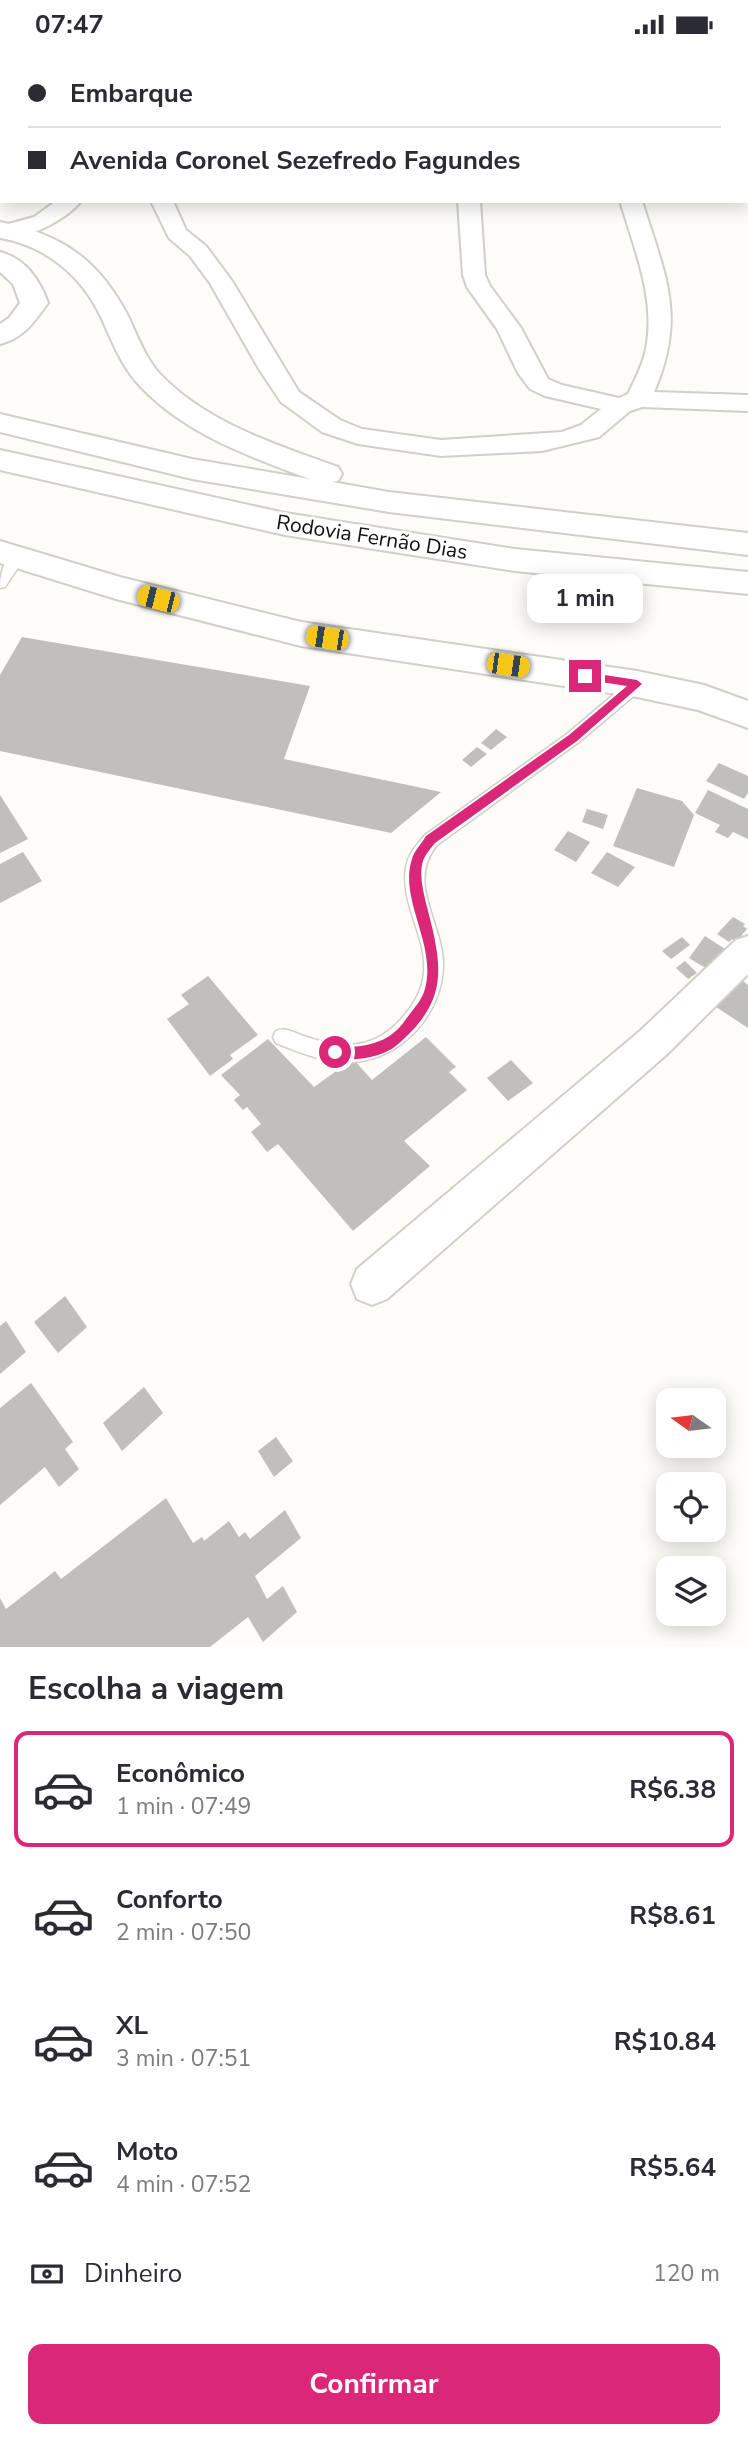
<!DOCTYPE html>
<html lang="pt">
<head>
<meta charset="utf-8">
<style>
  body { margin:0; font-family:"Nunito Sans",sans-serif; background:#f2f2f3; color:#2b2b33; height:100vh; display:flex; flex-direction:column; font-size:26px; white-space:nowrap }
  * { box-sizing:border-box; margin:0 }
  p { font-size:23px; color:#7c7c81 }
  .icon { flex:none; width:38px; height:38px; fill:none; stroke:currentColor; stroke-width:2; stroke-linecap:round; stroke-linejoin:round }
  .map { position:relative; height:1598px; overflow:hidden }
  .side { display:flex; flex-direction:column; background:#fff; flex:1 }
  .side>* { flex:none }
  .banner { position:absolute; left:0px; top:0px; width:749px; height:154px; box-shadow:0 4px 18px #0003; display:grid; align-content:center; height:154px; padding:0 28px; background:#fff }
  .needle { width:46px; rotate:284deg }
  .fabs { position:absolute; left:656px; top:1339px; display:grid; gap:14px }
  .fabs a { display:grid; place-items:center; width:70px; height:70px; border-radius:14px; background:#fff; box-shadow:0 4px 18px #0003; font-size:35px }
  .end { position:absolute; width:32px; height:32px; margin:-16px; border:9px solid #db2777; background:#fff; box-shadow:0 0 0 4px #fff }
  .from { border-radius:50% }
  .bubble { position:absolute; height:49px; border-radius:14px; background:#fff; box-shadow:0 4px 18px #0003; font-size:23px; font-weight:700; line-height:49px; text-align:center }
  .car { position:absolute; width:21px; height:42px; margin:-21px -10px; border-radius:9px; box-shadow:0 0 5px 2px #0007; background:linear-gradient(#f5c518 24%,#345 0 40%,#f5c518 0 76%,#345 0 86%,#f5c518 0) }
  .banner b { display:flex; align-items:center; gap:24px; height:66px; font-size:26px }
  .banner b+b { border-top:2px solid #e1e1e2 }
  .banner i { width:18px; height:18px; background:#2b2b33 }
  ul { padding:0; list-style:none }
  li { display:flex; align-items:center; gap:21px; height:116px; margin:0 14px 10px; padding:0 14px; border:4px solid transparent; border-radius:14px }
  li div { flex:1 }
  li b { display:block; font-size:26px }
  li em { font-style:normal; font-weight:700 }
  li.selected { border-color:#db2777 }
  li>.icon { width:63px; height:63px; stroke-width:1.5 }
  h2 { padding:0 28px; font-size:32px; line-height:84px }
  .pay { display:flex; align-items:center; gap:18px; height:77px; padding:0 28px; font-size:26px }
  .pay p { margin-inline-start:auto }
  .primary-button { display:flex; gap:14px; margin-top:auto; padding:14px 28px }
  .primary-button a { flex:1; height:80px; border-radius:14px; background:#db2777; color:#fff; font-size:28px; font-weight:700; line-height:80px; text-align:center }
  .status { display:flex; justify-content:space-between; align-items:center; height:49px; padding:0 35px; background:#fff; direction:ltr }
  .status svg { height:19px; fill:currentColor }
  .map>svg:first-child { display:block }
  .building { fill:#c0bfb9 }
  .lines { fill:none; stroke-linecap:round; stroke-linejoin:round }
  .lane-casing { stroke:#d0cfc9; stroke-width:3 }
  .street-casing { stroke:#d0cfc9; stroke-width:4 }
  .secondary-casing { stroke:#d0cfc9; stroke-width:4 }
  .highway-casing { stroke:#d0cfc9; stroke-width:4 }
  .lane { fill:#fff; fill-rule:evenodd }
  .street { fill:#fff; fill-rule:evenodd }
  .secondary { fill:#fff; fill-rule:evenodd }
  .highway { fill:#fff; fill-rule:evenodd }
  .route { fill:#db2777 }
  .labels { text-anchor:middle; stroke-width:6; stroke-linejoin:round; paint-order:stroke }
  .street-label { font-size:21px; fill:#11100e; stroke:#fff }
</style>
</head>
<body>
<div class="status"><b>07:47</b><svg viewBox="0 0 49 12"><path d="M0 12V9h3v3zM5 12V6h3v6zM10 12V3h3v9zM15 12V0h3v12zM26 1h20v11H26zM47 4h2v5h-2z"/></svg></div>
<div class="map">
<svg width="748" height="1598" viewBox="0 0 748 1598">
  <rect width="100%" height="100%" fill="#fdfcf6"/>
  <g class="building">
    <polygon points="22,588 310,637 284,710 441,743 391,784 0,702 0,626"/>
    <polygon points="496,680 507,688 491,701 481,694"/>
    <polygon points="477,698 487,705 471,718 462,711"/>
    <polygon points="719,714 748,727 748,744 744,750 706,732"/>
    <polygon points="637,739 682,752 694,766 674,818 613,797"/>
    <polygon points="708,741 748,760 748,790 733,783 728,789 715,783 720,776 695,764"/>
    <polygon points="0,746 28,790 0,804"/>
    <polygon points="587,760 608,766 603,780 582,773"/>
    <polygon points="568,782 590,793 576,813 554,801"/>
    <polygon points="23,803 42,832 0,854 0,815"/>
    <polygon points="607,803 635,818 618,838 591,824"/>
    <polygon points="733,868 745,875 743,877 747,880 736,893 732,890 729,893 717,885"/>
    <polygon points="705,887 728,902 712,923 689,909"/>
    <polygon points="682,888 690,896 671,910 662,902"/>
    <polygon points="685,912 697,924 688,930 676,919"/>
    <polygon points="208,927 258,986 230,1006 233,1010 210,1027 167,970 189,955 181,946"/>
    <polygon points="743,932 748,936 748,979 716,958"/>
    <polygon points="426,988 456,1018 449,1023 467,1041 404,1092 430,1117 353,1182 278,1095 267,1103 251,1083 261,1075 247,1058 243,1061 234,1051 240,1046 221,1026 268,990 314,1038 353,1010 372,1031"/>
    <polygon points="511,1011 533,1034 508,1052 487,1029"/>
    <polygon points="65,1247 87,1278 58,1304 34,1273"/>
    <polygon points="6,1272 26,1303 0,1325 0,1277"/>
    <polygon points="31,1334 73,1393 65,1400 79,1420 59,1438 45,1418 0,1456 0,1359"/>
    <polygon points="144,1338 163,1364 122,1402 103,1374"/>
    <polygon points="276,1388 293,1412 274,1428 258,1402"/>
    <polygon points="166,1449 193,1494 202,1488 204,1492 229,1472 239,1488 245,1483 250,1490 285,1461 301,1489 255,1527 267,1550 283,1537 297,1563 263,1593 248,1568 210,1598 0,1598 0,1549 6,1560 55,1522 61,1530"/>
  </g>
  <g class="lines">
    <defs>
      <g id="lane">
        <path d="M18,503L25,508L5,538L0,539C0,525 3,509 18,503Z"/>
        <path d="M637,629L645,635L643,639L579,693L437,796C406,834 442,872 443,914C444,962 403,1010 354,1013C327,1015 301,1004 276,994L273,988L276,982C286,978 292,983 301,986C344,1002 378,1001 407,963C450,909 398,869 406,818C408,805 417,796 425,786L567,685L631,631Z"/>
      </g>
      <g id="street">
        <polygon points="687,0 707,0 708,2 688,2"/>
        <polygon points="748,2 748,14 747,15 747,3"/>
        <rect x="0" y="105" width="2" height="12"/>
        <rect x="747" y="115" width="1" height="12"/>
        <path d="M56,152H81C68,170 20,196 0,185L1,177L34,168Z"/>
        <path d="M151,152H173L186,181L206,197L232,232L299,343L340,371L362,380L441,391L562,383L581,376L601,360L545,347L530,340L518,324L497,280L467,238L463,226L458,152H480L485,226L490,237L521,279L548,330L562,336L619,349L628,345C635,330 643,316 646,300C656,250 634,199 620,152H642C665,226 687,267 654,343L748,346V362L642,358L630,362L599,388L542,402L441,407L358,395L322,383L281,353L259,320L210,234L190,207L169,189Z"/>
        <polygon points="748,887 748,925 666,1006 387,1250 372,1256 357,1250 351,1235 357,1220 640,982 736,891"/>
      </g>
      <polygon id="secondary" points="0,492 120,528 301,573 637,622 704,636 748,652 748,679 698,661 637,648 301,597 116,550 0,514"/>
      <g id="highway">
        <path d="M0,173C62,185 99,211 128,267C137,286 145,308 159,324C205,373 276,396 338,418L342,425L338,432L332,433L389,443L748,484V506L389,463L192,430L0,383V365L192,410L310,430C250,408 186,385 141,338C122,319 112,292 101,268C81,226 46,197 0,189Z"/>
        <path d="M0,203C25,209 40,231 48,254C34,273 24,289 0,295V275L9,269L20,254L13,235L0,223Z"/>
        <polygon points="0,401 285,464 515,500 748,523 748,545 515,522 285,486 0,421"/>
      </g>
    </defs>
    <use href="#lane" class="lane-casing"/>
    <use href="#street" class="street-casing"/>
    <use href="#secondary" class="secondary-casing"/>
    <use href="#highway" class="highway-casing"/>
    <use href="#lane" class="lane"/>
    <use href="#street" class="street"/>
    <use href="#secondary" class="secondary"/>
    <use href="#highway" class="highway"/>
  </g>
  <path class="route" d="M585,623L637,631L642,635L577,692L435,794C431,799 425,806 423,812C419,825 423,841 426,854C442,916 451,950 397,996C382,1009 350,1014 330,1007L329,1003L335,998C363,999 390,995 406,970C412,962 421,952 424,943C439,898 398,851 412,810C414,802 422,794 426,787L569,686L627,637L582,630L580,627Z"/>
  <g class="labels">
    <g class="street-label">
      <text transform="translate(372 488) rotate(9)" y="7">Rodovia Fernão Dias</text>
    </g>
  </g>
</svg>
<div class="fabs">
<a><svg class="needle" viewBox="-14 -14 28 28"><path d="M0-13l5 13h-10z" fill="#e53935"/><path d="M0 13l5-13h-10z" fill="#7c7c81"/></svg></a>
<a><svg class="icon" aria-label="locate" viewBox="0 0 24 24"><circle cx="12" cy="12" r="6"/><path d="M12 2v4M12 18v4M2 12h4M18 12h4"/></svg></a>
<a><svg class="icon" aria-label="layers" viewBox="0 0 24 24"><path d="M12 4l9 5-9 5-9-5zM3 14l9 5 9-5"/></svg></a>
</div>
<i class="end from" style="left:335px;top:1003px"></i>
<i class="end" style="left:585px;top:627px"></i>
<div class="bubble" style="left:527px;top:525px;width:116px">1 min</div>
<i class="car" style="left:158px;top:550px;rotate:284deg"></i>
<i class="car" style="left:327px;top:589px;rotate:279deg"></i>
<i class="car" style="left:508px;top:616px;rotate:98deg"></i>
<div class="banner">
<b><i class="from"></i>Embarque</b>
<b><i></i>Avenida Coronel Sezefredo Fagundes</b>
</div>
</div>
<section class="side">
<h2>Escolha a viagem</h2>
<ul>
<li class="selected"><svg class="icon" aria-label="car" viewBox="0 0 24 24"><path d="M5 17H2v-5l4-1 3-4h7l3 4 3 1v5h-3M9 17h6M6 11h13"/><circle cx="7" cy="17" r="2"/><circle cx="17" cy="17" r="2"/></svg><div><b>Econômico</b><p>1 min · 07:49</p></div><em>R$6.38</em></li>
<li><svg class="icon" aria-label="car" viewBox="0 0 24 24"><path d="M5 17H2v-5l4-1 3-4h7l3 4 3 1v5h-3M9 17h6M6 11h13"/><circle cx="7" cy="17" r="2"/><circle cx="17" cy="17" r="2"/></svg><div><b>Conforto</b><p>2 min · 07:50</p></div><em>R$8.61</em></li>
<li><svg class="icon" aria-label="car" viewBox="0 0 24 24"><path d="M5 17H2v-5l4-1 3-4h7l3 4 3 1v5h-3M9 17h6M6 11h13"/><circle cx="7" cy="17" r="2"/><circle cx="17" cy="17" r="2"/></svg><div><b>XL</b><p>3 min · 07:51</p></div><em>R$10.84</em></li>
<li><svg class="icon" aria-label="car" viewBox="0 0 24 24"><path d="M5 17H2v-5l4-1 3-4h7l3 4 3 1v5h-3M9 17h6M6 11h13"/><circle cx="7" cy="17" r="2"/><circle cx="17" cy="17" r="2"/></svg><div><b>Moto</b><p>4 min · 07:52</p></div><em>R$5.64</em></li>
</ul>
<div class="pay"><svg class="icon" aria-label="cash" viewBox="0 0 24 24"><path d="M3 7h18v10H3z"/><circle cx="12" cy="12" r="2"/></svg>Dinheiro<p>120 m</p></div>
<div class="primary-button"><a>Confirmar</a></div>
</section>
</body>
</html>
